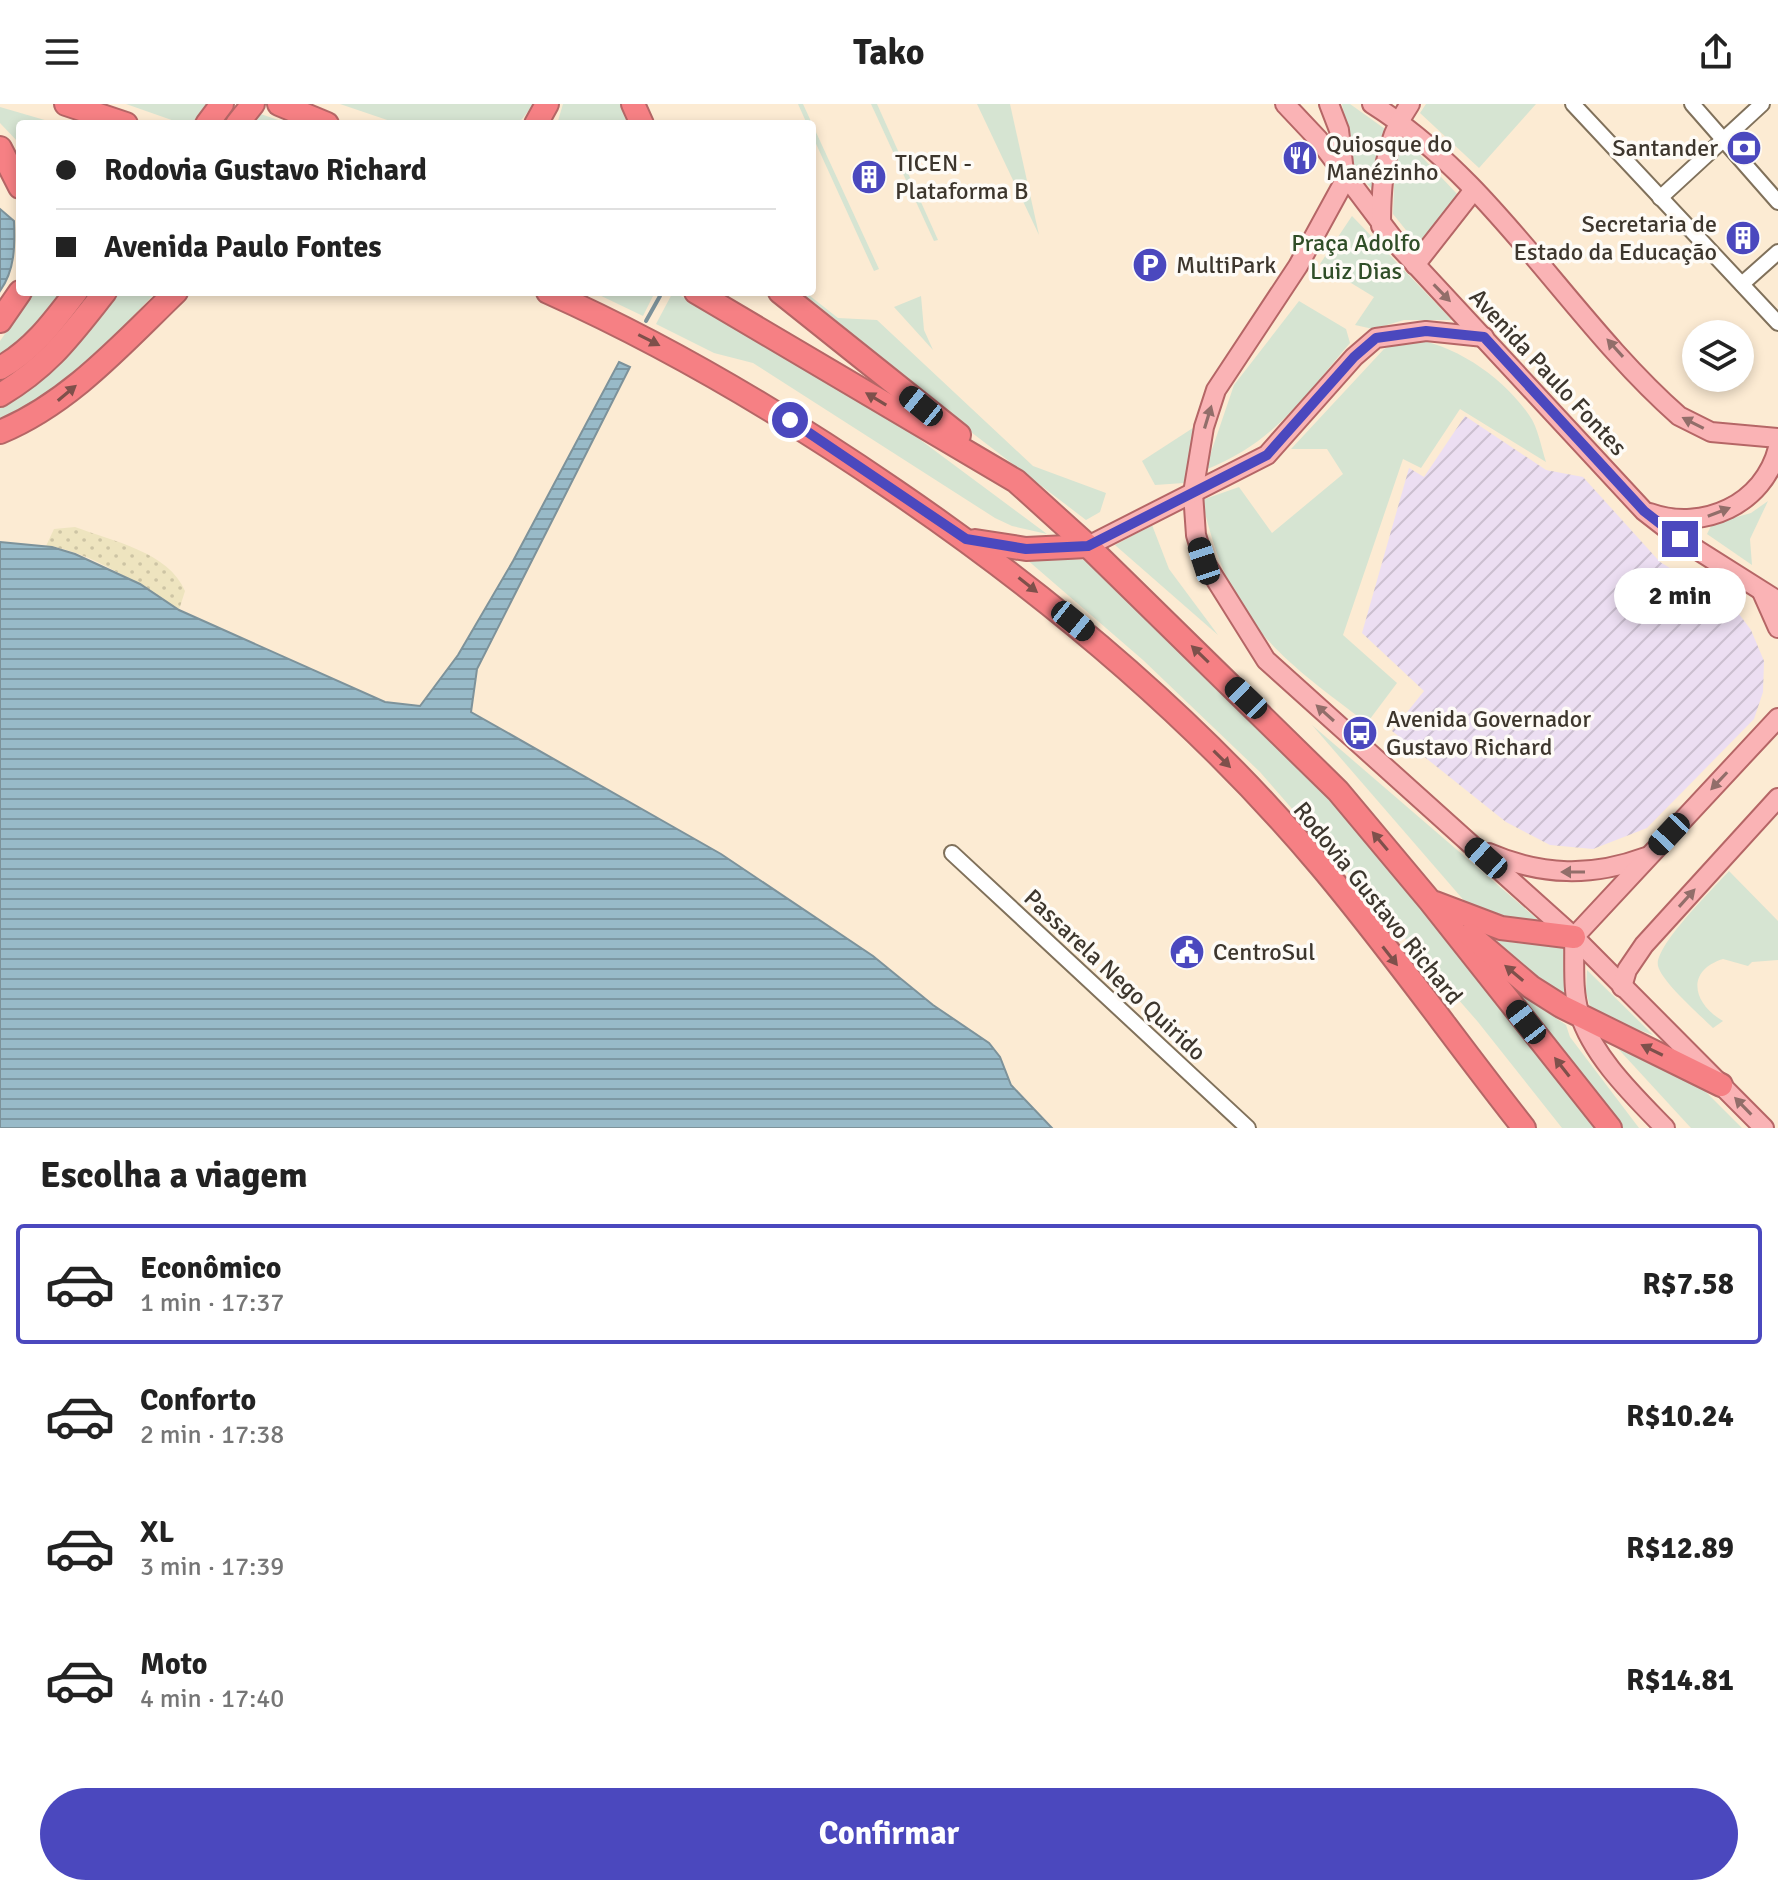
<!DOCTYPE html>
<html lang="pt">
<head>
<meta charset="utf-8">
<style>
  body { margin:0; font-family:Signika,sans-serif; background:#f2f2f2; color:#222; height:100vh; display:flex; flex-direction:column; font-size:30px; white-space:nowrap }
  * { box-sizing:border-box; margin:0 }
  p { font-size:26px; color:#767676 }
  .icon { flex:none; width:44px; height:44px; fill:none; stroke:currentColor; stroke-width:2; stroke-linecap:round; stroke-linejoin:round }
  .map { position:relative; height:1024px; overflow:hidden }
  .panel { display:flex; flex-direction:column; background:#fff; flex:1 }
  .panel>* { flex:none }
  .top-card { position:absolute; left:16px; top:16px; width:800px; height:176px; border-radius:8px; box-shadow:0 4px 12px #0003; display:grid; align-content:center; height:176px; padding:0 40px; background:#fff }
  .fabs { position:absolute; left:1682px; top:216px; display:grid; gap:16px }
  .fabs a { display:grid; place-items:center; width:72px; height:72px; border-radius:50%; background:#fff; box-shadow:0 4px 12px #0003; font-size:40px }
  .end { position:absolute; width:36px; height:36px; margin:-18px; border:10px solid #4b48be; background:#fff; box-shadow:0 0 0 4px #fff }
  .from { border-radius:50% }
  .bubble { position:absolute; height:56px; border-radius:28px; background:#fff; box-shadow:0 4px 12px #0003; font-size:26px; font-weight:700; line-height:56px; text-align:center }
  .car { position:absolute; width:24px; height:48px; margin:-24px -12px; border-radius:10px; box-shadow:0 0 6px 2px #0007; background:linear-gradient(#222 24%,#8ab4d8 0 40%,#222 0 76%,#8ab4d8 0 86%,#222 0) }
  .top-card b { display:flex; align-items:center; gap:28px; height:76px; font-size:30px }
  .top-card b+b { border-top:2px solid #e0e0e0 }
  .top-card i { width:20px; height:20px; background:#222 }
  ul { padding:0; list-style:none }
  li { display:flex; align-items:center; gap:24px; height:120px; margin:0 16px 12px; padding:0 24px; border:4px solid transparent; border-radius:8px }
  li div { flex:1 }
  li b { display:block; font-size:30px }
  li em { font-style:normal; font-weight:700 }
  li.active { border-color:#4b48be }
  li>.icon { width:72px; height:72px; stroke-width:1.5 }
  h2 { padding:0 40px; font-size:36px; line-height:96px }
  .cta { display:flex; gap:16px; margin-top:auto; padding:16px 40px }
  .cta a { flex:1; height:92px; border-radius:48px; background:#4b48be; color:#fff; font-size:32px; font-weight:700; line-height:92px; text-align:center }
  header { display:flex; justify-content:space-between; align-items:center; height:104px; padding:0 40px; background:#fff; font-size:36px; font-weight:700 }
  .map>svg:first-child { display:block }
  .industrial { fill:url(#industrial-furrows) }
  .green { fill:#d6e4d2 }
  .sand { fill:url(#sand-dots) }
  .water { fill:url(#water-rules); stroke:#7d929a; stroke-width:2 }
  .lines { fill:none; stroke-linecap:round; stroke-linejoin:round }
  .stream { stroke:#7d929a; stroke-width:4 }
  .minor-casing { stroke:#80715b; stroke-width:18 }
  .major-casing { stroke:#b56666; stroke-width:22 }
  .highway-casing { stroke:#b56666; stroke-width:26 }
  .minor { stroke:#fff; stroke-width:14 }
  .major { stroke:#fab3b5; stroke-width:18 }
  .highway { stroke:#f68084; stroke-width:22 }
  .oneway { fill:#926e6a }
  .oneway2 { fill:#7e504b }
  .route { stroke:#4b48be; stroke-width:10 }
  .labels { text-anchor:middle; stroke-width:7; stroke-linejoin:round; paint-order:stroke }
  .poi-label { font-size:24px; fill:#3d362d; stroke:#fefbf6; text-anchor:start }
  .park-label { font-size:24px; fill:#304e28; stroke:#fefbf6 }
  .street-label { font-size:24px; fill:#3d362d; stroke:#fefbf6 }
</style>
</head>
<body>
<header><svg class="icon" aria-label="menu" viewBox="0 0 24 24"><path d="M4 6h16M4 12h16M4 18h16"/></svg>Tako<svg class="icon" aria-label="share" viewBox="0 0 24 24"><path d="M12 15V3M7 8l5-5 5 5M5 13v7h14v-7"/></svg></header>
<div class="map">
<svg width="1778" height="1024" viewBox="0 0 1778 1024">
  <defs>
    <pattern id="industrial-furrows" width="10" height="10" patternUnits="userSpaceOnUse" patternTransform="scale(2)"><rect width="10" height="10" fill="#ecdef2"/><path d="M-1 1l2-2M0 10L10 0M9 11l2-2" fill="none" stroke="#cbbfd0"/></pattern>
    <pattern id="sand-dots" width="8" height="8" patternUnits="userSpaceOnUse" patternTransform="scale(2)"><rect width="8" height="8" fill="#eee4bf"/><path d="M2 2h.1M6 6h.1" fill="none" stroke="#cdc4a4" stroke-width="1.8" stroke-linecap="round"/></pattern>
    <pattern id="water-rules" width="6" height="5" patternUnits="userSpaceOnUse" patternTransform="scale(2)"><rect width="6" height="5" fill="#98bac8"/><path d="M0 2.5h6" fill="none" stroke="#7d98a3"/></pattern>
  </defs>
  <rect width="100%" height="100%" fill="#fcebd3"/>
  <polygon class="industrial" points="1465,312 1546,366 1583,373 1660,458 1733,502 1751,526 1764,557 1763,588 1754,615 1647,724 1593,745 1550,741 1506,718 1392,627 1424,587 1362,529 1409,364 1424,373"/>
  <g class="green">
    <polygon points="126,0 231,0 290,20 183,20"/>
    <polygon points="340,0 534,0 518,20 399,20"/>
    <polygon points="563,0 620,0 630,20 557,20"/>
    <polygon points="798,0 803,0 879,165 874,167 812,31 812,20 807,20"/>
    <polygon points="871,0 877,0 938,136 934,137"/>
    <polygon points="977,0 1010,0 1039,131"/>
    <polygon points="1342,0 1350,0 1385,25 1372,85 1355,67"/>
    <polygon points="1426,0 1536,0 1479,64 1420,9"/>
    <polygon points="0,3 55,19 58,20 20,20 20,40 0,19"/>
    <polygon points="1404,34 1459,92 1418,141 1393,110 1395,59"/>
    <polygon points="1352,112 1452,216 1404,216 1373,225 1355,221 1374,193 1320,160"/>
    <polygon points="34,188 156,188 84,263 42,296 0,315 0,237"/>
    <polygon points="593,188 655,188 643,212"/>
    <polygon points="673,188 748,227 907,326 1047,430 1012,422 995,414 753,259 714,249 656,220"/>
    <polygon points="796,188 805,188 838,214 877,216 1033,362 1106,389 1100,408 1086,416 865,247"/>
    <polygon points="921,192 924,226 933,246 894,203"/>
    <path d="M1299,197L1346,225L1350,239C1303,294 1275,338 1205,366L1234,281Z"/>
    <path d="M1407,234C1454,239 1503,273 1529,311C1538,323 1541,343 1546,358L1460,305L1421,364L1403,355L1343,531L1397,579L1367,619C1273,549 1229,516 1202,396L1239,383L1272,429L1343,370L1327,345H1291L1384,245Z"/>
    <polygon points="1196,322 1184,379 1155,381 1142,357"/>
    <polygon points="1768,397 1750,435 1752,461 1707,430 1712,420 1751,409"/>
    <polygon points="1152,421 1169,465 1218,531 1115,441"/>
    <polygon points="1025,454 1084,456 1193,554 1302,665 1405,780 1594,1024 1562,1024 1478,918 1260,668 1143,556"/>
    <polygon points="1312,621 1543,820 1516,819 1467,800"/>
    <path d="M1729,767L1778,817V856L1752,858L1748,862L1723,855C1685,867 1693,900 1723,917L1713,924C1700,911 1662,878 1658,862C1654,842 1714,784 1729,767Z"/>
    <polygon points="1496,836 1524,840 1557,836 1565,844 1568,893 1549,883"/>
    <polygon points="1587,866 1653,931 1592,909 1586,888"/>
    <polygon points="1506,880 1566,921 1570,933 1639,1024 1622,1024"/>
    <polygon points="1611,937 1694,976 1742,1024 1691,1024"/>
  </g>
  <path class="sand" d="M75,423C112,437 169,448 185,487L179,506C145,484 87,445 46,442L54,425Z"/>
  <g class="water">
    <path d="M0,105L14,117C15,142 15,166 0,187Z"/>
    <polygon points="619,258 630,263 477,565 471,608 721,750 873,852 933,901 989,939 1000,953 1011,981 1052,1024 0,1024 0,438 52,443 75,450 140,480 179,506 385,598 420,602 458,551 513,457"/>
  </g>
  <g class="lines">
    <polyline class="stream" points="646,217 660,192"/>
    <defs>
      <g id="minor">
        <polyline points="1573,0 1778,219"/>
        <polyline points="1692,0 1778,98"/>
        <polyline points="1660,94 1762,0"/>
        <polyline points="1742,180 1778,148"/>
        <polyline points="952,749 1248,1024"/>
      </g>
      <g id="major">
        <polyline points="1285,0 1318,35 1401,145 1644,407 1680,435 1778,497"/>
        <polyline points="1329,0 1339,26 1345,76 1298,162 1216,286 1204,323 1193,389 1196,431 1204,457 1266,556 1574,833 1764,1024"/>
        <path d="M1372,0C1496,78 1570,216 1679,312L1711,328L1778,334"/>
        <path d="M1381,122C1381,78 1384,37 1410,0"/>
        <polyline points="1415,161 1473,87"/>
        <path d="M1650,409C1703,428 1764,400 1778,344"/>
        <polyline points="1088,442 1267,351 1354,253 1376,234 1426,227 1484,233"/>
        <polyline points="1762,488 1778,524"/>
        <path d="M1489,749C1542,772 1592,773 1646,753"/>
        <polyline points="1574,833 1778,614"/>
        <path d="M1574,833C1575,857 1572,885 1579,908C1592,952 1634,992 1665,1024"/>
        <polyline points="1622,883 1627,866 1644,841 1778,694"/>
      </g>
      <g id="highway">
        <polyline points="66,0 126,20"/>
        <polyline points="279,0 327,20"/>
        <polyline points="633,0 642,20"/>
        <polyline points="207,20 222,0"/>
        <polyline points="237,20 253,0"/>
        <polyline points="536,20 547,0"/>
        <polyline points="0,44 20,83"/>
        <path d="M548,188C671,243 783,310 894,386C1051,493 1196,614 1319,760C1391,845 1455,937 1524,1024"/>
        <polyline points="696,188 1016,377 1088,442 1338,687 1430,797 1610,1024"/>
        <polyline points="780,188 959,331"/>
        <polyline points="0,217 20,188"/>
        <path d="M0,264C33,246 54,217 76,188"/>
        <path d="M0,291C49,262 70,232 105,188"/>
        <path d="M0,328C70,299 122,240 176,188"/>
        <polyline points="975,437 1026,445 1088,442"/>
        <polyline points="1435,799 1501,824 1574,833"/>
        <polyline points="1470,831 1531,883 1561,902 1721,981"/>
      </g>
    </defs>
    <use href="#minor" class="minor-casing"/>
    <use href="#major" class="major-casing"/>
    <use href="#highway" class="highway-casing"/>
    <use href="#minor" class="minor"/>
    <use href="#major" class="major"/>
    <use href="#highway" class="highway"/>
  </g>
  <defs><path id="oneway-solid" d="M-6-.8H1V-3.2L6.5 0L1 3.2V.8H-6Z" transform="scale(2)"/></defs>
  <g class="oneway">
    <use href="#oneway-solid" transform="translate(1442 189) rotate(46)"/>
    <use href="#oneway-solid" transform="translate(1615 244) rotate(-132)"/>
    <use href="#oneway-solid" transform="translate(1208 313) rotate(-73)"/>
    <use href="#oneway-solid" transform="translate(1693 319) rotate(-153)"/>
    <use href="#oneway-solid" transform="translate(1719 408) rotate(-21)"/>
    <use href="#oneway-solid" transform="translate(1325 609) rotate(-138)"/>
    <use href="#oneway-solid" transform="translate(1719 677) rotate(133)"/>
    <use href="#oneway-solid" transform="translate(1573 768) rotate(-180)"/>
    <use href="#oneway-solid" transform="translate(1687 794) rotate(-48)"/>
    <use href="#oneway-solid" transform="translate(1743 1002) rotate(-134)"/>
  </g>
  <g class="oneway2">
    <use href="#oneway-solid" transform="translate(649 236) rotate(27)"/>
    <use href="#oneway-solid" transform="translate(67 289) rotate(-40)"/>
    <use href="#oneway-solid" transform="translate(876 295) rotate(-149)"/>
    <use href="#oneway-solid" transform="translate(1028 481) rotate(38)"/>
    <use href="#oneway-solid" transform="translate(1200 550) rotate(-136)"/>
    <use href="#oneway-solid" transform="translate(1222 655) rotate(45)"/>
    <use href="#oneway-solid" transform="translate(1380 737) rotate(-130)"/>
    <use href="#oneway-solid" transform="translate(1390 852) rotate(52)"/>
    <use href="#oneway-solid" transform="translate(1514 869) rotate(-140)"/>
    <use href="#oneway-solid" transform="translate(1652 946) rotate(-154)"/>
    <use href="#oneway-solid" transform="translate(1562 963) rotate(-128)"/>
  </g>
  <g class="lines">
    <polyline class="route" points="790,316 966,435 1026,445 1088,442 1267,351 1354,253 1376,234 1426,227 1484,233 1644,407 1680,435"/>
  </g>
  <defs>
    <symbol id="bank-disc" viewBox="-11 -11 22 22"><circle r="9.5" fill="#4b48be" stroke="#fefbf6"/><path d="M-6-4H6V4H-6ZM0-2.3a2.3 2.3 0 1 0 0 4.6a2.3 2.3 0 1 0 0-4.6Z" fill="#fff"/></symbol>
    <symbol id="restaurant-disc" viewBox="-11 -11 22 22"><circle r="9.5" fill="#4b48be" stroke="#fefbf6"/><path d="M-5-6h1v4h1v-4h1v4h1v-4h1v5L-1.5 .5V6h-2V.5L-5-1ZM5-6V6H3V1.5H1.5Q1.5-4 5-6Z" fill="#fff"/></symbol>
    <symbol id="building-disc" viewBox="-11 -11 22 22"><circle r="9.5" fill="#4b48be" stroke="#fefbf6"/><path d="M-4-6H4V6H1V3H-1V6H-4ZM-2.5-4.3h1.7v1.8h-1.7ZM.8-4.3h1.7v1.8H.8ZM-2.5-1h1.7V.8h-1.7ZM.8-1h1.7V.8H.8Z" fill="#fff"/></symbol>
    <symbol id="parking-disc" viewBox="-11 -11 22 22"><circle r="9.5" fill="#4b48be" stroke="#fefbf6"/><path d="M-3.5-5.5H1a3.5 3.5 0 0 1 0 7H-1V5.5H-3.5ZM-1-3.4V-.6H.8a1.4 1.4 0 0 0 0-2.8Z" fill="#fff"/></symbol>
    <symbol id="bus-disc" viewBox="-11 -11 22 22"><circle r="9.5" fill="#4b48be" stroke="#fefbf6"/><path d="M-5-6H5V4H4V6H2V4H-2V6H-4V4H-5ZM-3.5-4V0h7V-4ZM-3.5 1.2v1.5H-2V1.2ZM2 1.2v1.5H3.5V1.2Z" fill="#fff"/></symbol>
    <symbol id="civic-disc" viewBox="-11 -11 22 22"><circle r="9.5" fill="#4b48be" stroke="#fefbf6"/><path d="M-.6-6.5H3V-4.5H.6V-3L4-1V1h2V6H-6V1h2V-1L-.6-3ZM-1.2 2.5V6h2.4V2.5Z" fill="#fff"/></symbol>
  </defs>
  <g fill-rule="evenodd">
    <use href="#bank-disc" x="1724" y="24" width="40" height="40"/>
    <use href="#restaurant-disc" x="1280" y="34" width="40" height="40"/>
    <use href="#building-disc" x="849" y="53" width="40" height="40"/>
    <use href="#building-disc" x="1723" y="114" width="40" height="40"/>
    <use href="#parking-disc" x="1130" y="141" width="40" height="40"/>
    <use href="#bus-disc" x="1340" y="609" width="40" height="40"/>
    <use href="#civic-disc" x="1167" y="828" width="40" height="40"/>
  </g>
  <g class="labels">
    <g class="poi-label">
      <text x="1326" y="48">Quiosque do<tspan x="1326" dy="28">Manézinho</tspan></text>
      <text x="1718" y="52" text-anchor="end">Santander</text>
      <text x="895" y="67">TICEN -<tspan x="895" dy="28">Plataforma B</tspan></text>
      <text x="1717" y="128" text-anchor="end">Secretaria de<tspan x="1717" dy="28">Estado da Educação</tspan></text>
      <text x="1176" y="169">MultiPark</text>
      <text x="1386" y="623">Avenida Governador<tspan x="1386" dy="28">Gustavo Richard</tspan></text>
      <text x="1213" y="856">CentroSul</text>
    </g>
    <g class="park-label">
      <text x="1356" y="147">Praça Adolfo<tspan x="1356" dy="28">Luiz Dias</tspan></text>
    </g>
    <g class="street-label">
      <text transform="translate(1548 268) rotate(47)" y="8">Avenida Paulo Fontes</text>
      <text transform="translate(1378 799) rotate(51)" y="8">Rodovia Gustavo Richard</text>
      <text transform="translate(1115 871) rotate(43)" y="8">Passarela Nego Quirido</text>
    </g>
  </g>
</svg>
<div class="fabs">
<a><svg class="icon" aria-label="layers" viewBox="0 0 24 24"><path d="M12 4l9 5-9 5-9-5zM3 14l9 5 9-5"/></svg></a>
</div>
<i class="end from" style="left:790px;top:316px"></i>
<i class="end" style="left:1680px;top:435px"></i>
<div class="bubble" style="left:1614px;top:464px;width:132px">2 min</div>
<i class="car" style="left:921px;top:302px;rotate:309deg"></i>
<i class="car" style="left:1204px;top:457px;rotate:342deg"></i>
<i class="car" style="left:1073px;top:517px;rotate:129deg"></i>
<i class="car" style="left:1246px;top:594px;rotate:314deg"></i>
<i class="car" style="left:1669px;top:730px;rotate:223deg"></i>
<i class="car" style="left:1486px;top:754px;rotate:312deg"></i>
<i class="car" style="left:1526px;top:918px;rotate:322deg"></i>
<div class="top-card">
<b><i class="from"></i>Rodovia Gustavo Richard</b>
<b><i></i>Avenida Paulo Fontes</b>
</div>
</div>
<section class="panel">
<h2>Escolha a viagem</h2>
<ul>
<li class="active"><svg class="icon" aria-label="car" viewBox="0 0 24 24"><path d="M5 17H2v-5l4-1 3-4h7l3 4 3 1v5h-3M9 17h6M6 11h13"/><circle cx="7" cy="17" r="2"/><circle cx="17" cy="17" r="2"/></svg><div><b>Econômico</b><p>1 min · 17:37</p></div><em>R$7.58</em></li>
<li><svg class="icon" aria-label="car" viewBox="0 0 24 24"><path d="M5 17H2v-5l4-1 3-4h7l3 4 3 1v5h-3M9 17h6M6 11h13"/><circle cx="7" cy="17" r="2"/><circle cx="17" cy="17" r="2"/></svg><div><b>Conforto</b><p>2 min · 17:38</p></div><em>R$10.24</em></li>
<li><svg class="icon" aria-label="car" viewBox="0 0 24 24"><path d="M5 17H2v-5l4-1 3-4h7l3 4 3 1v5h-3M9 17h6M6 11h13"/><circle cx="7" cy="17" r="2"/><circle cx="17" cy="17" r="2"/></svg><div><b>XL</b><p>3 min · 17:39</p></div><em>R$12.89</em></li>
<li><svg class="icon" aria-label="car" viewBox="0 0 24 24"><path d="M5 17H2v-5l4-1 3-4h7l3 4 3 1v5h-3M9 17h6M6 11h13"/><circle cx="7" cy="17" r="2"/><circle cx="17" cy="17" r="2"/></svg><div><b>Moto</b><p>4 min · 17:40</p></div><em>R$14.81</em></li>
</ul>
<div class="cta"><a>Confirmar</a></div>
</section>
</body>
</html>
